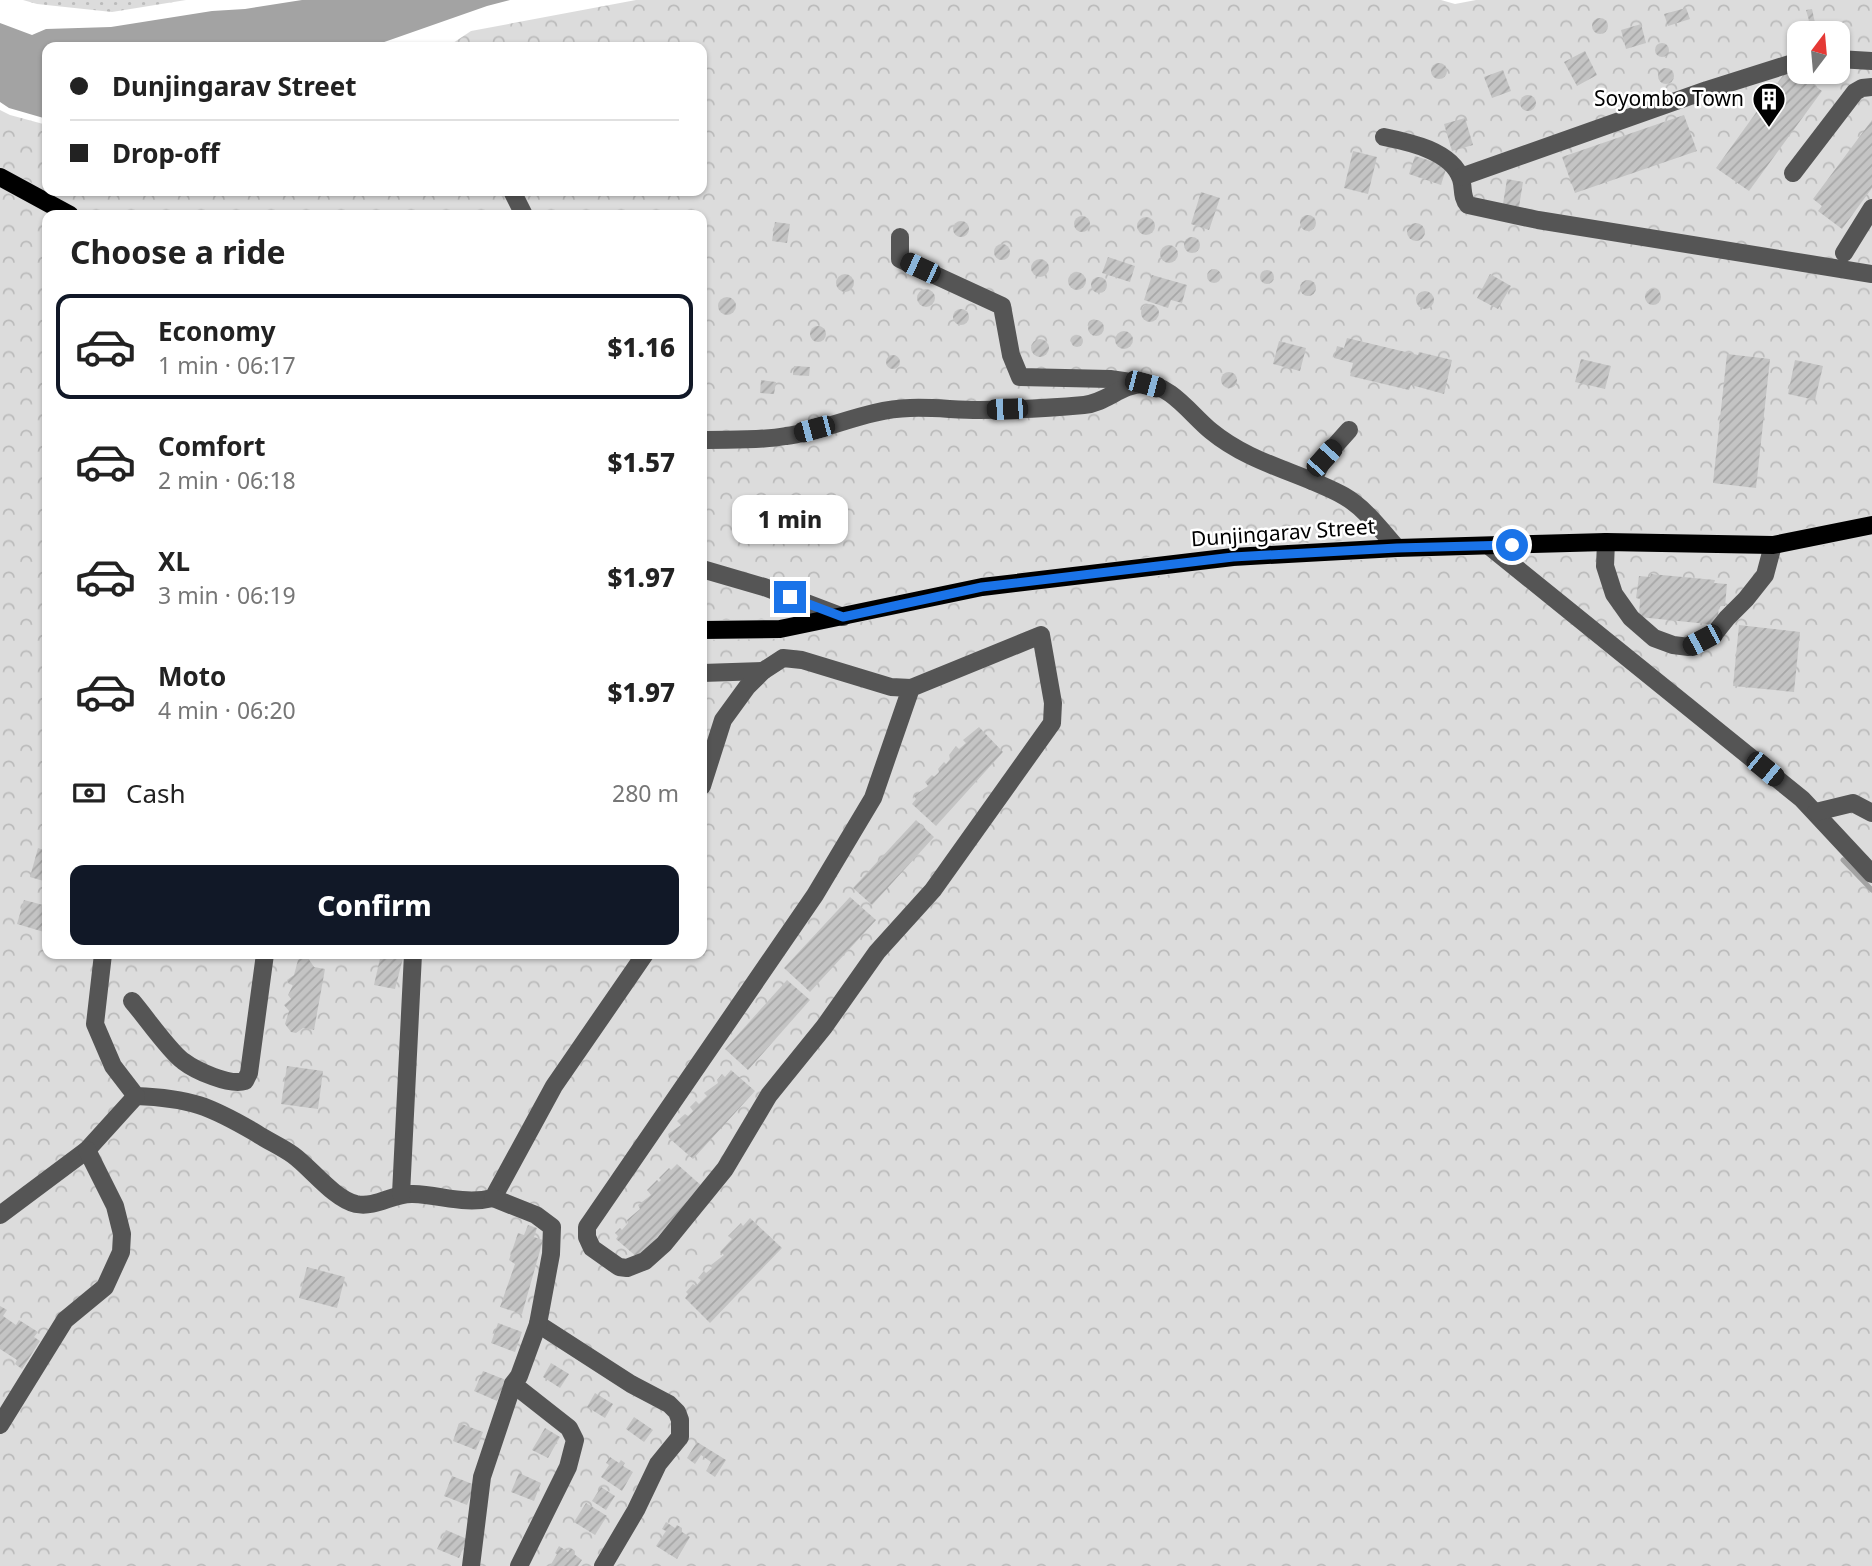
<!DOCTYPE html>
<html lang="en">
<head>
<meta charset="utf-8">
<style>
  body { margin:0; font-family:"Noto Sans",sans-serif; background:#f2f2f2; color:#222; height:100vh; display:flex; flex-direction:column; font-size:26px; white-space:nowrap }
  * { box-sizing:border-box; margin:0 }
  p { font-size:23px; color:#767676 }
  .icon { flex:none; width:38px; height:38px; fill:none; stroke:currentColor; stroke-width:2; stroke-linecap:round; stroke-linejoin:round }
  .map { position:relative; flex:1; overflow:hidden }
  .panel { position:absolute; left:42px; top:210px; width:665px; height:749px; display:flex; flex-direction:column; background:#fff; border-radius:14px; box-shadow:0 2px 5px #0004 }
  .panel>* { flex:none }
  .banner { position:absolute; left:42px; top:42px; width:665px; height:154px; border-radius:14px; box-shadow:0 2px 5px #0004; display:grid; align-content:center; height:154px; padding:0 28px; background:#fff }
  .needle { width:46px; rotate:16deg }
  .fabs { position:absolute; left:1787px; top:21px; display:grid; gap:14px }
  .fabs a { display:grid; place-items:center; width:63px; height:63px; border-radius:14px; background:#fff; box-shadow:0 2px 5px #0004; font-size:35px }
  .end { position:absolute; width:32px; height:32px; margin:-16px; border:9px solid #1a73e8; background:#fff; box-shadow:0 0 0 4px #fff }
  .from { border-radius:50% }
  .bubble { position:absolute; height:49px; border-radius:14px; background:#fff; box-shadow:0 2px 5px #0004; font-size:23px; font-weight:800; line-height:49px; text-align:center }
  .car { position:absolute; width:21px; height:42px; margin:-21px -10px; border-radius:9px; box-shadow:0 0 5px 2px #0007; background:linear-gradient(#222 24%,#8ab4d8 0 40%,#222 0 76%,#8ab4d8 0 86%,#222 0) }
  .banner b { display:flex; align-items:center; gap:24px; height:66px; font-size:26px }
  .banner b+b { border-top:2px solid #e0e0e0 }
  .banner i { width:18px; height:18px; background:#222 }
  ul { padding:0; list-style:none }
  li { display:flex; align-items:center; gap:21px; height:105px; margin:0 14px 10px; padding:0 14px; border:4px solid transparent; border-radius:14px }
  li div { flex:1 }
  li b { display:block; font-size:26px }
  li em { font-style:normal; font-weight:800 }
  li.current { border-color:#111827 }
  li>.icon { width:63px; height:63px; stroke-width:1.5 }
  h2 { padding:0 28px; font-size:32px; line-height:84px }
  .pay { display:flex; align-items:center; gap:18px; height:77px; padding:0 28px; font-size:26px }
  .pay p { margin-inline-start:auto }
  .primary-button { display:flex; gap:14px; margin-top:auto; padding:14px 28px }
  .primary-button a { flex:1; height:80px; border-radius:14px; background:#111827; color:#fff; font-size:28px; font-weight:800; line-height:80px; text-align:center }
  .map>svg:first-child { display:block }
  .grass { fill:url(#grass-dots) }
  .park { fill:url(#park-crowns); fill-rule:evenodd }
  .water { fill:#a3a3a3 }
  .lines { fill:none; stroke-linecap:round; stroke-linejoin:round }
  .stream { stroke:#a3a3a3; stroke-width:5 }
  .building { fill:url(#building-hatch) }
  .major-casing { stroke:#dbdbdb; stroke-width:20 }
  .minor { stroke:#555; stroke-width:18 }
  .major { stroke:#000; stroke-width:18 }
  .route { stroke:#1a73e8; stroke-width:9 }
  .labels { text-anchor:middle; stroke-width:5; stroke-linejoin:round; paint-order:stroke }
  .poi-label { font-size:21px; fill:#000; stroke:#fff; text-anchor:end }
  .street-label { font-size:21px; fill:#000; stroke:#fff }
</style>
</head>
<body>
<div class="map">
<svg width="1872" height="1566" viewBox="0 0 1872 1566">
  <defs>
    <pattern id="grass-dots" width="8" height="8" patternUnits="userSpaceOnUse" patternTransform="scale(1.75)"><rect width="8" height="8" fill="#dcdcdc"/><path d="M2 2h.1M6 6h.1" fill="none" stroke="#bbb" stroke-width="1.8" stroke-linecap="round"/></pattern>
    <pattern id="park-crowns" width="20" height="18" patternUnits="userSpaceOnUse" patternTransform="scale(1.75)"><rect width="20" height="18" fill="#dcdcdc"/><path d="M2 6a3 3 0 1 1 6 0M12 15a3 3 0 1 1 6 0" fill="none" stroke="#bbb"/></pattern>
    <pattern id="building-hatch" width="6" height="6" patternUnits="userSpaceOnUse" patternTransform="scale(1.75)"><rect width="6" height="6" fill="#c4c4c4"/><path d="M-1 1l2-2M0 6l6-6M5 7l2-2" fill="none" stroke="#a7a7a7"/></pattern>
  </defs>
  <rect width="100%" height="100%" fill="#fff"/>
  <polygon class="grass" points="23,0 186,0 112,12 37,4"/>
  <path class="park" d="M636,0H1441L1455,4L1476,0H1872V1566H0V110L10,115L47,125V191H702V47H447L471,31ZM1799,33H1838V72H1799ZM47,215H702V954H47Z"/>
  <polygon class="water" points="302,0 510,0 487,6 370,47 47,47 47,119 9,108 0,102 0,23 32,35 46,29 111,27 212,11 245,9"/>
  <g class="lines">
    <polyline class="stream" points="1843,860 1872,890"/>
  </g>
  <g class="building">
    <polygon points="1686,8 1690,19 1668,26 1664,14"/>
    <polygon points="1812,9 1815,23 1810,24 1806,10"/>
    <circle cx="1600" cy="26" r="8"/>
    <polygon points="1641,24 1646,43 1626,49 1621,30"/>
    <circle cx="1662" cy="50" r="7"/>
    <polygon points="1585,51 1597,75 1577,86 1564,62"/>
    <circle cx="1439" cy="71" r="8"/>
    <polygon points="1789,67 1822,91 1749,191 1716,168"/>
    <circle cx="1666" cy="76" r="8"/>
    <polygon points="1503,70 1511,91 1492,98 1484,77"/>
    <circle cx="1528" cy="103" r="8"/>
    <polygon points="1684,115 1697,151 1575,193 1562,157"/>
    <polygon points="1465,118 1473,145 1452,151 1444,124"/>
    <polygon points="1872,120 1872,188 1842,229 1818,211 1822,206 1813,199"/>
    <polygon points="1353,151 1377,157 1368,194 1344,188"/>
    <polygon points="1415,156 1447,166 1441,185 1409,174"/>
    <polygon points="1507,179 1523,182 1519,207 1503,204"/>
    <polygon points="1201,192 1220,198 1209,230 1191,224"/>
    <circle cx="1308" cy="223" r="8"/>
    <circle cx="1082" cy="224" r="8"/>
    <circle cx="1146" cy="226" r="9"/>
    <circle cx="961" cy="229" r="8"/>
    <polygon points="775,222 790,224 787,243 772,241"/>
    <circle cx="1416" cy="232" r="9"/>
    <circle cx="1192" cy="245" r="8"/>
    <circle cx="1002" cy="252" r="8"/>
    <circle cx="1169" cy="254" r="9"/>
    <polygon points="1108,257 1135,266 1130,282 1102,273"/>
    <circle cx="1040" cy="268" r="9"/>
    <circle cx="1214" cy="276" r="7"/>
    <circle cx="1267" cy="277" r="7"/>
    <circle cx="1077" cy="281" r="9"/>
    <circle cx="845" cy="283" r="9"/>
    <polygon points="1490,274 1511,286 1498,309 1477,298"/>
    <polygon points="1152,275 1187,285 1182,303 1171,300 1168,308 1144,300"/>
    <circle cx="1099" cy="285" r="8"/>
    <circle cx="1308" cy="288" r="8"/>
    <circle cx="926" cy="298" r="9"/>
    <circle cx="1653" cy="297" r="8"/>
    <circle cx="1425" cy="300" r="9"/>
    <circle cx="727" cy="306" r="9"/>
    <circle cx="1150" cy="313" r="9"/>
    <circle cx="961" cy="317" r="8"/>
    <circle cx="1096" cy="328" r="8"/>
    <circle cx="818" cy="334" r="8"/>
    <circle cx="1124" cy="340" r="9"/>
    <circle cx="1077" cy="341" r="6"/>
    <polygon points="1347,338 1418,355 1419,352 1452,360 1444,394 1411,385 1409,390 1350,376 1353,363 1334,358 1337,346 1344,348"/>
    <circle cx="1040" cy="348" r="9"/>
    <polygon points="1279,341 1306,348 1300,371 1273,364"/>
    <polygon points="1727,354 1770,359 1756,488 1713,483"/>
    <circle cx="893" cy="362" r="7"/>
    <polygon points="1581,359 1611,366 1605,389 1575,382"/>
    <polygon points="1795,360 1823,366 1815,400 1788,394"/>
    <polygon points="794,366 810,367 809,376 793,375"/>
    <circle cx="1229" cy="380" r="8"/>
    <polygon points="761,380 776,382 774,394 760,393"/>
    <polygon points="1651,574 1715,580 1714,583 1727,584 1725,606 1719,606 1717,625 1639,617 1640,599 1636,598 1639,576 1650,577"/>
    <polygon points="1739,625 1800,632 1794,692 1733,686"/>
    <polygon points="979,727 1003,752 936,826 912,804 916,799 914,796 928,786 925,782 932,775 934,777 939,772 938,769 944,762 946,764 950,759 949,755 956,746 959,749 966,743 963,740"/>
    <polygon points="916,820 934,837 872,905 853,888"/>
    <polygon points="38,848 47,851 47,882 30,877"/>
    <polygon points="850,897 876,920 810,992 784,968"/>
    <polygon points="24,900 47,906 44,932 17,924"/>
    <polygon points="381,954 403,958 395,989 374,985"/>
    <polygon points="303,957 308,958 314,967 325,969 314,1030 303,1028 296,1033 291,1032 285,1024 289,1011 284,1005 291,999 288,995 293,985 289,984 287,980 294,975 298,960"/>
    <polygon points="787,980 810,1000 748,1070 725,1049"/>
    <polygon points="287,1066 323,1071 318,1109 281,1104"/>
    <polygon points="731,1070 755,1091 693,1159 669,1138 668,1134 681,1125 677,1121 685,1114 688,1116 693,1111 690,1107 696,1101 699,1104 707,1096 704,1093 718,1083 717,1080 722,1074 725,1077"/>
    <polygon points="677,1164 703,1187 638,1258 616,1239 618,1236 615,1233 620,1228 622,1230 628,1223 627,1220 640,1209 638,1205 651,1195 647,1190 657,1180 659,1182 661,1180 659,1178 669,1168 671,1170"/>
    <polygon points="750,1218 782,1248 710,1323 685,1298 688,1294 686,1292 693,1284 696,1286 701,1280 698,1278 704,1271 706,1273 712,1268 711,1265 724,1255 720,1252 732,1239 728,1236 741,1223 743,1226"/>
    <polygon points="528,1225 537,1228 534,1237 543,1240 522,1314 500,1307 515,1264 509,1260 518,1233 524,1235"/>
    <polygon points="307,1267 345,1277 337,1308 299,1298"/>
    <polygon points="0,1306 7,1310 3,1316 16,1325 19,1320 38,1332 34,1337 40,1341 22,1369 15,1364 17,1360 0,1349"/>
    <polygon points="498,1323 522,1332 515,1352 491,1343"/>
    <polygon points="551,1363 569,1374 560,1388 543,1377"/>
    <polygon points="483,1371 506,1380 497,1401 474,1391"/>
    <polygon points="595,1393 613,1404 605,1418 587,1407"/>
    <polygon points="634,1417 653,1430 644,1442 626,1429"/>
    <polygon points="459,1423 483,1432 476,1450 453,1441"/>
    <polygon points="545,1428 560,1437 548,1458 532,1450"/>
    <polygon points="697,1442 726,1460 715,1477 706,1471 711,1462 701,1455 695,1464 687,1458"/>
    <polygon points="610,1457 619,1463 621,1460 625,1463 623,1466 633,1472 622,1491 601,1477 609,1465 606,1463"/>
    <polygon points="519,1473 541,1483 534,1501 511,1492"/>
    <polygon points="452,1476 475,1485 467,1505 444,1496"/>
    <polygon points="601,1487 615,1496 606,1510 592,1501"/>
    <polygon points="586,1503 607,1516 595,1535 574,1522"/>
    <polygon points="666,1522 675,1528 677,1525 682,1528 682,1532 690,1537 677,1559 656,1546 666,1531 662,1529"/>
    <polygon points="446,1530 467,1539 459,1558 437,1549"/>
    <polygon points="559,1546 568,1552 570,1548 575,1551 574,1554 582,1560 578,1566 550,1566 557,1554 555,1553"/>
  </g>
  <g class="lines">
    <defs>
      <g id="major">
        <polyline points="0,177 70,215"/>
        <polyline points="702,630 780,629 982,587 1233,557 1397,548 1606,542 1773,545 1872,525"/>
      </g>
    </defs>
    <use href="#major" class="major-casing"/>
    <g class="minor">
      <polyline points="1838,59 1872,61"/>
      <path d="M1384,137C1409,142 1452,151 1461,179C1464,188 1461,197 1468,205L1538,220L1872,274"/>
      <polyline points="1793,173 1855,92 1862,88 1872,87"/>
      <polyline points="1461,177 1707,90 1799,61"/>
      <polyline points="512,191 524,215"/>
      <polyline points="900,237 900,259 1002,306 1011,355 1020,377 1110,379 1137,383"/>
      <polyline points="1844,253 1872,208"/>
      <path d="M702,440C729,439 759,441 786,436C828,430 867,409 910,408C933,407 956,410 979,410C1013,410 1050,408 1084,405C1106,403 1122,384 1143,384C1170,383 1192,416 1211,431C1251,464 1300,472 1344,496C1365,508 1381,530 1397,548"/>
      <polyline points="1312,481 1324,458 1349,430"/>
      <polyline points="1606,542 1605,566 1614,594 1631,618 1654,638 1673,645 1689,647 1715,633 1727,618 1746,599 1765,575 1773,545"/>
      <polyline points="1489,546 1802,799 1872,874"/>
      <polyline points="702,569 764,587 843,617"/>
      <polyline points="702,673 763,671"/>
      <polyline points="702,786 723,720 747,687 763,671 783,658 802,660 891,687 911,688 1041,635 1053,703 1052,723 933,890 877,952 824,1027 769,1095 725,1169 664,1244 645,1261 627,1268 619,1267 592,1248 587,1237 587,1227 815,895 873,798 911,688"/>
      <polyline points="1816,812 1853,803 1872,813"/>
      <path d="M103,954L95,1024L113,1066L136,1096C190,1098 210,1106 256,1133C268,1141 282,1147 293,1155C311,1168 334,1199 356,1204C377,1208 393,1193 413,1194C442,1195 464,1205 493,1198L554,1086L645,954"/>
      <path d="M132,1001C145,1016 169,1051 183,1061C196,1071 230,1086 245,1081L249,1073L265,954"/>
      <polyline points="401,1194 413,954"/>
      <polyline points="0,1215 87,1150 136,1096"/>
      <polyline points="538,1324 631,1384 669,1404 677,1412 680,1420 680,1437 658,1464 636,1510 603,1566"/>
      <polyline points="513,1384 569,1428 575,1440 568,1467 519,1566"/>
      <polyline points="0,1425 65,1320 105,1287 121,1252 122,1234 115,1206 87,1150"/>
      <polyline points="471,1566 482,1477 513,1384 519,1376 538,1324 551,1254 552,1227 536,1215 493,1198"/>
    </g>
    <use href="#major" class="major"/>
  </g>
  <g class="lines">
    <polyline class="route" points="790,597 843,617 982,587 1233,557 1397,548 1512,545"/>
  </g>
  <defs>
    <symbol id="building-pin" viewBox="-11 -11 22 30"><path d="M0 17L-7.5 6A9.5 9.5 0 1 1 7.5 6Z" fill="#000" stroke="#fff"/><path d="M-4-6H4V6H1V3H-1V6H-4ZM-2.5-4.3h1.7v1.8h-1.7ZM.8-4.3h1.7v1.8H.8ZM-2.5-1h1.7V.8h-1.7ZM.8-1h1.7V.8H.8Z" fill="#fff"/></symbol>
  </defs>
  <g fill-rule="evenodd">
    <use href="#building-pin" x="1750" y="80" width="38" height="52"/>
  </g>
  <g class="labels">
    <g class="poi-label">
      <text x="1744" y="106">Soyombo Town</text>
    </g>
    <g class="street-label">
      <text transform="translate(1283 533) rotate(-4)" y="7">Dunjingarav Street</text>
    </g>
  </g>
</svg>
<div class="fabs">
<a><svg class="needle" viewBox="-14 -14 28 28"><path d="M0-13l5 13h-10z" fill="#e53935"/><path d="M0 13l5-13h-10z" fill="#767676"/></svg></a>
</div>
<i class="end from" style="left:1512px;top:545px"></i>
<i class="end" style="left:790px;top:597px"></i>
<div class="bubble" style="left:732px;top:495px;width:116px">1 min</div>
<i class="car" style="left:920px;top:268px;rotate:295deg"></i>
<i class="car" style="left:1145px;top:384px;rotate:105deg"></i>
<i class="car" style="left:1007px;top:409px;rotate:268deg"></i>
<i class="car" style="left:814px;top:429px;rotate:255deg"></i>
<i class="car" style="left:1324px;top:458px;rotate:42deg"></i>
<i class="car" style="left:1702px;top:640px;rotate:242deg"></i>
<i class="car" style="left:1765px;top:769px;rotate:129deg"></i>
<div class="banner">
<b><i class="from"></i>Dunjingarav Street</b>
<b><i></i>Drop-off</b>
</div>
<section class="panel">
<h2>Choose a ride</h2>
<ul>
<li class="current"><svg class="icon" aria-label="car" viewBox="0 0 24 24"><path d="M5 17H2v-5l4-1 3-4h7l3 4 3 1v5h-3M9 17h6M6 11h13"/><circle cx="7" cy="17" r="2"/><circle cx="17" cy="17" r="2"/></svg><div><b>Economy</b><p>1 min · 06:17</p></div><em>$1.16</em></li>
<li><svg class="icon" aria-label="car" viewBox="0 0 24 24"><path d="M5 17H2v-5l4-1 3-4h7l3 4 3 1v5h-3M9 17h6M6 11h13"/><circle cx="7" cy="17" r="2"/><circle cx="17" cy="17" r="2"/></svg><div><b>Comfort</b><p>2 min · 06:18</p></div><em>$1.57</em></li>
<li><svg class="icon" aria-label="car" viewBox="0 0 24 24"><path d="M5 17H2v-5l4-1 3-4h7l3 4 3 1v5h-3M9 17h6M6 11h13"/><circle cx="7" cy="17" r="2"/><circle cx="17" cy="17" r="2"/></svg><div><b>XL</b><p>3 min · 06:19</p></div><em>$1.97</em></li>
<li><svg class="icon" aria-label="car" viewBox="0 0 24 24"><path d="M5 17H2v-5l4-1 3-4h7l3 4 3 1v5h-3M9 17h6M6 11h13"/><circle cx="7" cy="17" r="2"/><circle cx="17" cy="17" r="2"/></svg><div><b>Moto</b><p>4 min · 06:20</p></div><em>$1.97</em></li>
</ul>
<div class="pay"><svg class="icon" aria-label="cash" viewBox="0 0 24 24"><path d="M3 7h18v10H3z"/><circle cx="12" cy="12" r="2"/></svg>Cash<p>280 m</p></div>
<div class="primary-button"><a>Confirm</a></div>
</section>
</div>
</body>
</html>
